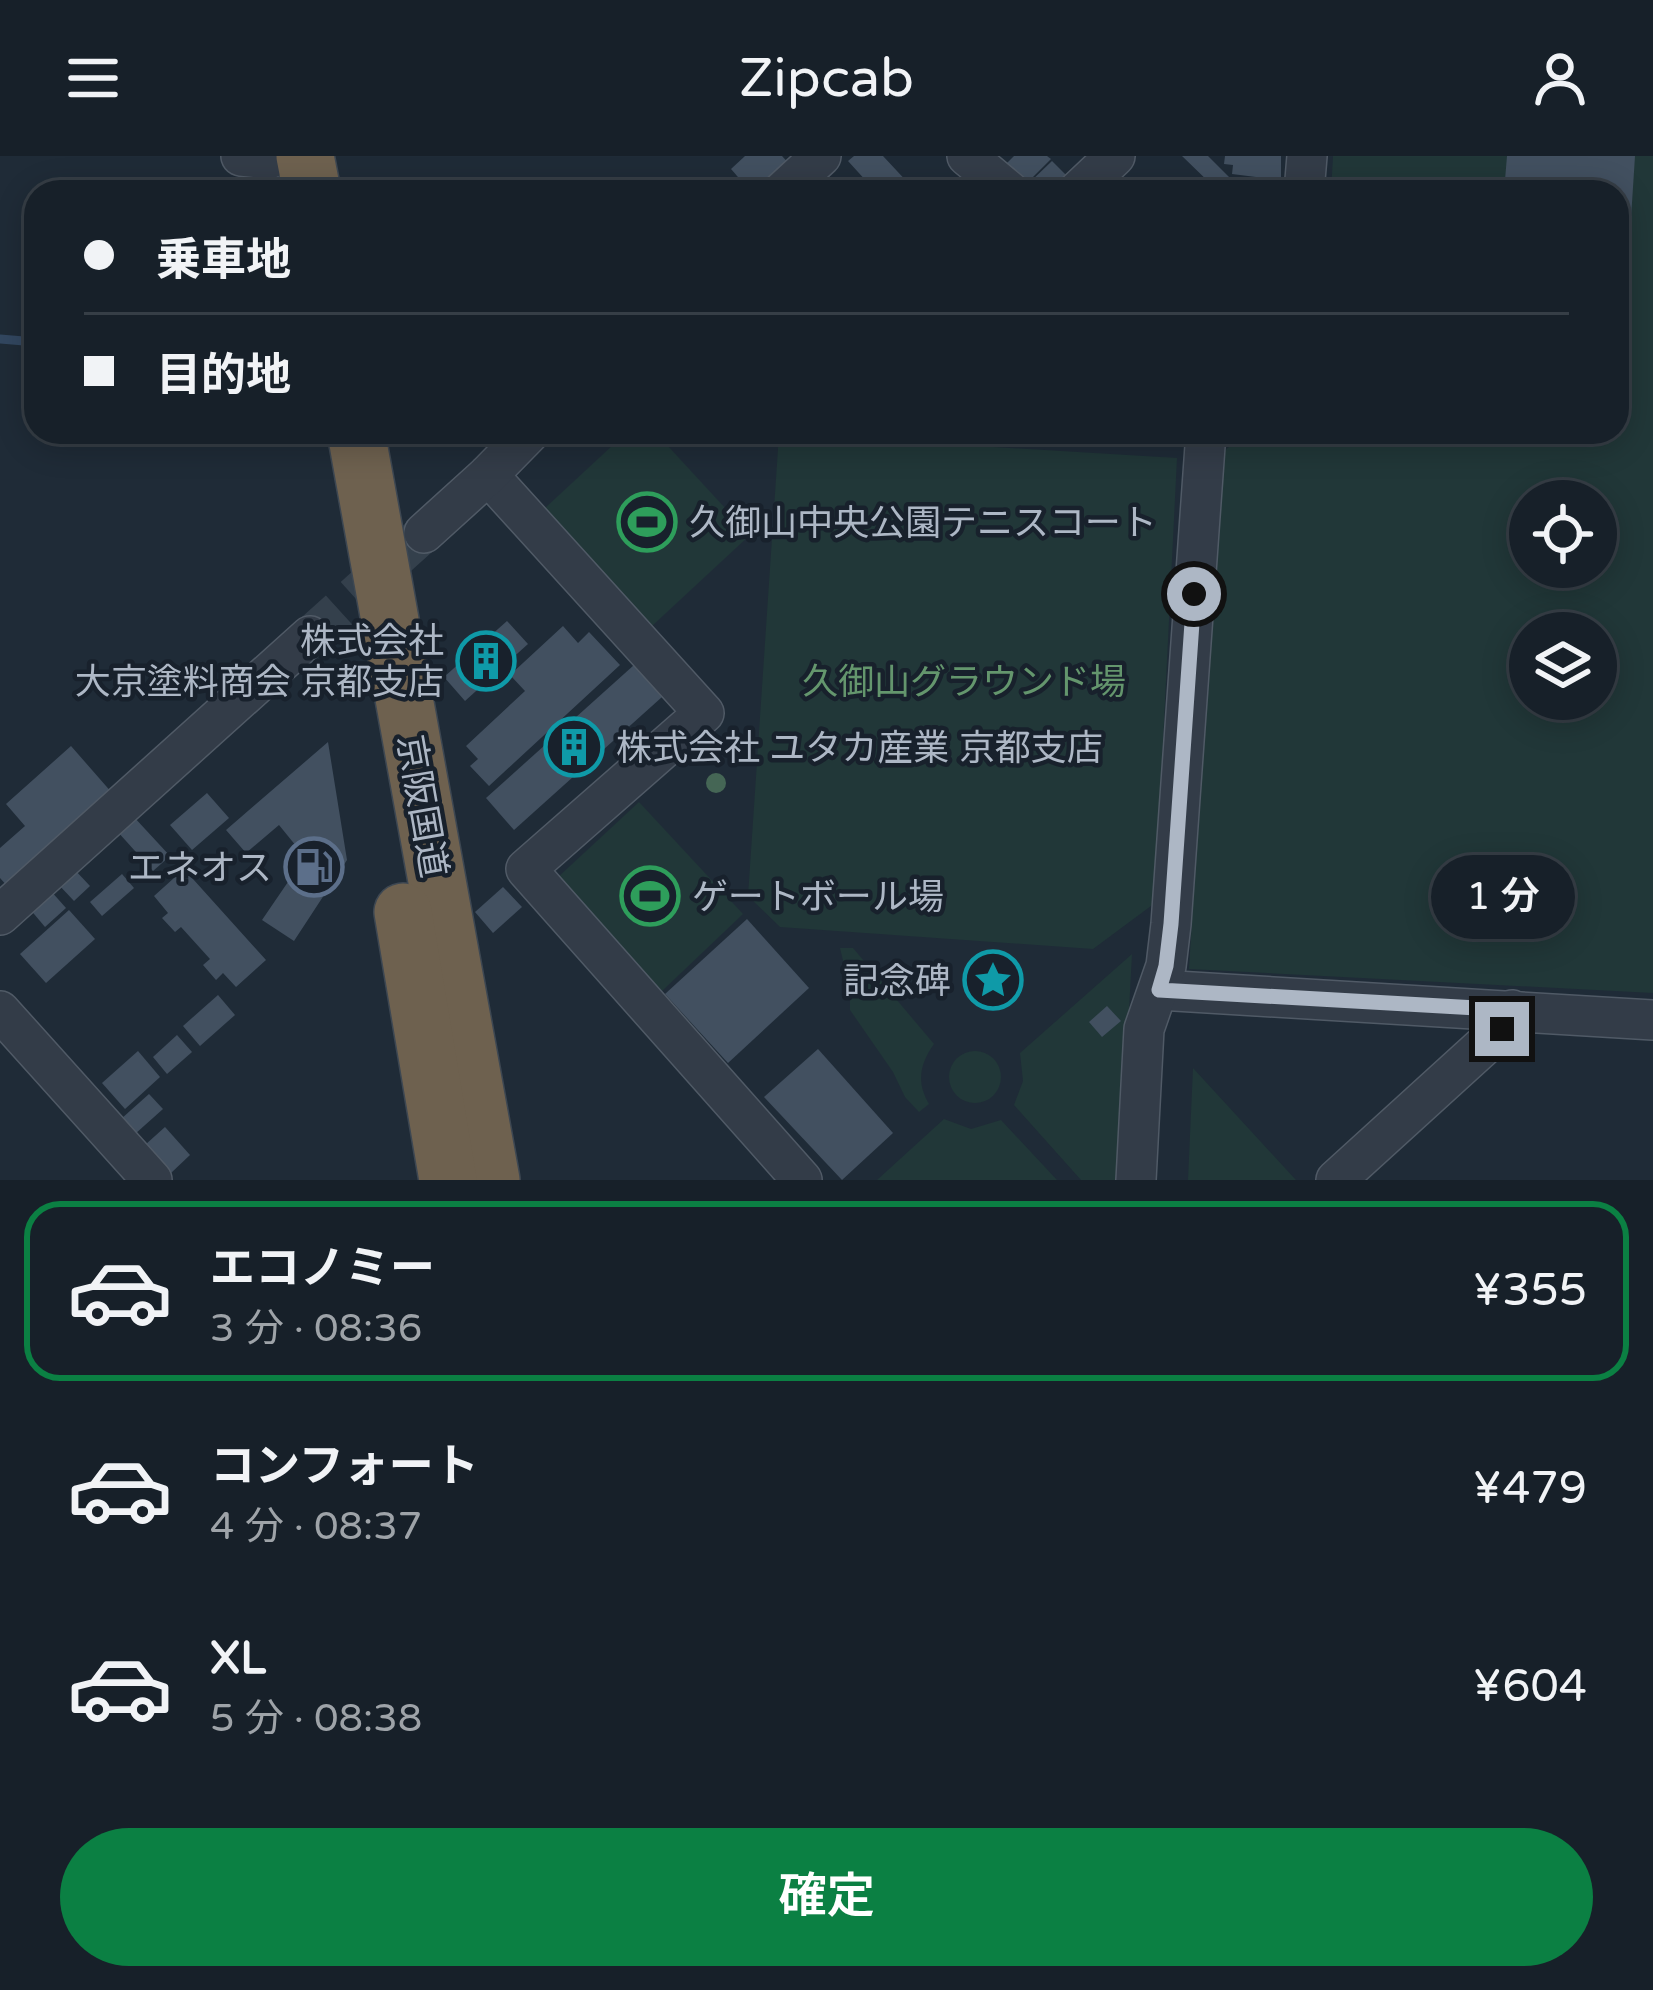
<!DOCTYPE html>
<html lang="ja">
<head>
<meta charset="utf-8">
<style>
  body { margin:0; font-family:"Varela Round","Noto Sans JP",sans-serif; background:#242d35; color:#f1f3f6; height:100vh; display:flex; flex-direction:column; font-size:45px; white-space:nowrap }
  * { box-sizing:border-box; margin:0 }
  p { font-size:39px; color:#9ea3a8 }
  .icon { flex:none; width:66px; height:66px; fill:none; stroke:currentColor; stroke-width:2; stroke-linecap:round; stroke-linejoin:round }
  .map { position:relative; height:1024px; overflow:hidden }
  .panel { display:flex; flex-direction:column; background:#172029; flex:1 }
  .panel>* { flex:none }
  .guide { position:absolute; left:24px; top:24px; width:1605px; height:264px; border-radius:36px; box-shadow:0 6px 30px #0003,0 0 0 3px #363e46; display:grid; align-content:center; height:264px; padding:0 60px; background:#172029 }
  .controls { position:absolute; left:1509px; top:324px; display:grid; gap:24px }
  .controls a { display:grid; place-items:center; width:108px; height:108px; border-radius:50%; background:#172029; box-shadow:0 6px 30px #0003,0 0 0 3px #363e46; font-size:60px }
  .end { position:absolute; width:54px; height:54px; margin:-27px; border:15px solid #adb7c5; background:#111; box-shadow:0 0 0 6px #111 }
  .from { border-radius:50% }
  .bubble { position:absolute; height:84px; border-radius:42px; background:#172029; box-shadow:0 6px 30px #0003,0 0 0 3px #363e46; font-size:39px; font-weight:600; line-height:84px; text-align:center }
  .guide b { display:flex; align-items:center; gap:42px; height:114px; font-size:45px }
  .guide b+b { border-top:3px solid #363e46 }
  .guide i { width:30px; height:30px; background:#f1f3f6 }
  ul { padding:21px 0 0; list-style:none }
  li { display:flex; align-items:center; gap:36px; height:180px; margin:0 24px 18px; padding:0 36px; border:6px solid transparent; border-radius:36px }
  li div { flex:1 }
  li b { display:block; font-size:45px }
  li em { font-style:normal; font-weight:600 }
  li.selected { border-color:#0b8043 }
  li>.icon { width:108px; height:108px; stroke-width:1.5 }
  .action { display:flex; gap:24px; margin-top:auto; padding:24px 60px }
  .action a { flex:1; height:138px; border-radius:72px; background:#0b8043; color:#fff; font-size:48px; font-weight:600; line-height:138px; text-align:center }
  header { display:flex; justify-content:space-between; align-items:center; height:156px; padding:0 60px; background:#172029; font-size:54px; font-weight:600 }
  .map>svg:first-child { display:block }
  .green { fill:#213738; fill-rule:evenodd }
  .lines { fill:none; stroke-linecap:round; stroke-linejoin:round }
  .stream { stroke:#324760; stroke-width:9 }
  .building { fill:#425060 }
  .minor-tunnel { stroke:#34404c; stroke-width:39; stroke-dasharray:39 20; stroke-linecap:butt }
  .minor-casing { stroke:#505a66; stroke-width:42 }
  .highway-casing { stroke:#3d4752; stroke-width:60 }
  .minor { stroke:#333c48; stroke-width:39 }
  .highway { stroke:#6e614f; stroke-width:57 }
  .tree { fill:#456655 }
  .route { stroke:#adb7c5; stroke-width:15 }
  .labels { text-anchor:middle; stroke-width:9; stroke-linejoin:round; paint-order:stroke }
  .poi-label { font-size:36px; fill:#adb7c5; stroke:#18212c; text-anchor:start }
  .park-label { font-size:36px; fill:#64966d; stroke:#18212c }
  .street-label { font-size:36px; fill:#adb7c5; stroke:#18212c }
</style>
</head>
<body>
<header><svg class="icon" aria-label="menu" viewBox="0 0 24 24"><path d="M4 6h16M4 12h16M4 18h16"/></svg>Zipcab<svg class="icon" aria-label="person" viewBox="0 0 24 24"><circle cx="12" cy="8" r="4"/><path d="M4 21q1-7 8-7t8 7"/></svg></header>
<div class="map">
<svg width="1653" height="1024" viewBox="0 0 1653 1024">
  <rect width="100%" height="100%" fill="#1f2b37"/>
  <g class="green">
    <path d="M1333,0H1653V837L1189,813L1220,299L1242,279L1313,284L1314,276H1617V36H1331ZM1530,345H1596V411H1530ZM1530,477H1596V543H1530Z"/>
    <polygon points="627,276 655,276 750,379 652,470 544,353"/>
    <polygon points="779,278 1177,302 1155,747 1093,793 780,771 748,740"/>
    <polygon points="639,646 743,758 662,835 556,723"/>
    <path d="M840,792H853L934,888C920,908 916,926 929,948L919,956L905,941L893,916L850,854V834Z"/>
    <polygon points="1132,798 1120,1024 1081,1024 1014,949 1023,925 1020,897"/>
    <circle cx="975" cy="921" r="26"/>
    <polygon points="1193,912 1296,1024 1188,1024"/>
    <polygon points="944,963 971,973 1001,964 1057,1024 877,1024"/>
  </g>
  <g class="lines">
    <g class="stream">
      <polyline points="0,183 36,186"/>
      <polyline points="1023,276 1106,283 1197,276"/>
    </g>
  </g>
  <g class="building">
    <polygon points="745,0 782,0 793,12 766,36 751,36 731,13"/>
    <polygon points="854,0 883,0 911,30 904,36 859,36 868,27 848,5"/>
    <polygon points="1014,0 1047,0 1051,3 1027,27 1007,7"/>
    <polygon points="1182,0 1208,0 1230,22 1223,29 1219,25 1213,30"/>
    <polygon points="1225,0 1281,0 1281,24 1232,18 1233,9 1224,8"/>
    <polygon points="1507,0 1635,0 1624,172 1617,172 1617,36 1504,36"/>
    <polygon points="1052,5 1069,22 1055,36 1036,36 1028,28"/>
    <polygon points="507,465 528,488 465,545 444,521"/>
    <polygon points="563,470 578,487 589,476 620,509 489,630 470,610 478,603 466,590 525,535 510,519"/>
    <polygon points="634,509 662,541 514,674 486,642"/>
    <polygon points="328,586 347,704 294,785 262,764 305,701 279,669 246,697 226,674"/>
    <polygon points="71,590 113,638 9,732 0,722 0,692 25,670 6,648"/>
    <polygon points="207,637 229,662 192,694 170,669"/>
    <polygon points="133,660 170,700 153,715 117,675"/>
    <polygon points="74,713 90,730 74,745 58,728"/>
    <polygon points="184,713 266,804 236,831 223,817 216,824 203,809 210,803 181,771 175,776 162,762 168,757 154,740"/>
    <polygon points="122,718 134,732 102,760 90,746"/>
    <polygon points="503,731 522,751 493,777 475,756"/>
    <polygon points="50,734 66,752 45,771 29,752"/>
    <polygon points="69,754 95,783 46,827 20,798"/>
    <polygon points="747,763 809,832 728,907 665,838"/>
    <polygon points="218,839 235,859 200,890 183,870"/>
    <polygon points="1107,850 1121,865 1102,881 1089,866"/>
    <polygon points="177,879 192,896 167,918 153,901"/>
    <polygon points="818,893 893,977 842,1024 764,941"/>
    <polygon points="138,895 160,921 125,953 102,927"/>
    <polygon points="149,938 163,953 135,978 121,963"/>
    <polygon points="165,971 190,999 171,1017 145,989"/>
  </g>
  <g class="lines">
    <polyline class="minor-tunnel" points="310,480 424,377"/>
    <defs>
      <g id="minor">
        <polyline points="241,0 269,3"/>
        <polyline points="967,0 1010,36"/>
        <polyline points="782,36 821,0"/>
        <polyline points="1077,36 1115,0"/>
        <polyline points="1304,36 1307,0"/>
        <polyline points="488,319 704,557 526,713 802,1024"/>
        <polyline points="424,377 488,319 530,276"/>
        <polyline points="0,759 310,480"/>
        <polyline points="1159,834 1653,864"/>
        <polyline points="0,855 152,1024"/>
        <polyline points="1136,1024 1144,873 1166,810 1171,768 1206,276"/>
        <polyline points="1336,1024 1502,873 1512,854"/>
      </g>
      <g id="highway">
        <polyline points="305,0 312,36"/>
        <polyline points="356,276 491,1024"/>
        <polyline points="403,756 448,1024"/>
      </g>
    </defs>
    <use href="#minor" class="minor-casing"/>
    <use href="#highway" class="highway-casing"/>
    <use href="#minor" class="minor"/>
    <use href="#highway" class="highway"/>
  </g>
  <circle class="tree" cx="716" cy="627" r="10"/>
  <g class="lines">
    <polyline class="route" points="1194,438 1171,768 1166,810 1159,834 1512,854 1502,873"/>
  </g>
  <defs>
    <symbol id="stadium-ring" viewBox="-11 -11 22 22"><circle r="9.5" fill="#18212c" stroke="#2e9e5b" stroke-width="1.5"/><path d="M0-5a6.5 5 0 1 0 0 10a6.5 5 0 1 0 0-10ZM-3.5-1.8h7v3.6h-7Z" fill="#2e9e5b"/></symbol>
    <symbol id="building-ring" viewBox="-11 -11 22 22"><circle r="9.5" fill="#18212c" stroke="#0f9aa8" stroke-width="1.5"/><path d="M-4-6H4V6H1V3H-1V6H-4ZM-2.5-4.3h1.7v1.8h-1.7ZM.8-4.3h1.7v1.8H.8ZM-2.5-1h1.7V.8h-1.7ZM.8-1h1.7V.8H.8Z" fill="#0f9aa8"/></symbol>
    <symbol id="fuel-ring" viewBox="-11 -11 22 22"><circle r="9.5" fill="#18212c" stroke="#5c6f8a" stroke-width="1.5"/><path d="M-5.5-6h7V0h2V4h1.3V-2.5L3-4.5l.8-.8L6-3V5H2.5V1h-1V6h-7ZM-4.2-4.7v3.2H.2V-4.7Z" fill="#5c6f8a"/></symbol>
    <symbol id="sight-ring" viewBox="-11 -11 22 22"><circle r="9.5" fill="#18212c" stroke="#0f9aa8" stroke-width="1.5"/><path d="M0-6L1.8-2.2L6-1.7L2.9 1.2L3.7 5.4L0 3.3L-3.7 5.4L-2.9 1.2L-6-1.7L-1.8-2.2Z" fill="#0f9aa8"/></symbol>
  </defs>
  <g fill-rule="evenodd">
    <use href="#stadium-ring" x="614" y="333" width="66" height="66"/>
    <use href="#building-ring" x="453" y="472" width="66" height="66"/>
    <use href="#building-ring" x="541" y="558" width="66" height="66"/>
    <use href="#fuel-ring" x="281" y="678" width="66" height="66"/>
    <use href="#stadium-ring" x="617" y="707" width="66" height="66"/>
    <use href="#sight-ring" x="960" y="791" width="66" height="66"/>
  </g>
  <g class="labels">
    <g class="poi-label">
      <text x="689" y="379">久御山中央公園テニスコート</text>
      <text x="444" y="497" text-anchor="end">株式会社<tspan x="444" dy="41">大京塗料商会 京都支店</tspan></text>
      <text x="616" y="604">株式会社 ユタカ産業 京都支店</text>
      <text x="272" y="724" text-anchor="end">エネオス</text>
      <text x="692" y="753">ゲートボール場</text>
      <text x="951" y="837" text-anchor="end">記念碑</text>
    </g>
    <g class="park-label">
      <text x="964" y="538">久御山グラウンド場</text>
    </g>
    <g class="street-label">
      <text transform="translate(423 650) rotate(80)" y="13">京阪国道</text>
    </g>
  </g>
</svg>
<div class="controls">
<a><svg class="icon" aria-label="locate" viewBox="0 0 24 24"><circle cx="12" cy="12" r="6"/><path d="M12 2v4M12 18v4M2 12h4M18 12h4"/></svg></a>
<a><svg class="icon" aria-label="layers" viewBox="0 0 24 24"><path d="M12 4l9 5-9 5-9-5zM3 14l9 5 9-5"/></svg></a>
</div>
<i class="end from" style="left:1194px;top:438px"></i>
<i class="end" style="left:1502px;top:873px"></i>
<div class="bubble" style="left:1431px;top:699px;width:144px">1 分</div>
<div class="guide">
<b><i class="from"></i>乗車地</b>
<b><i></i>目的地</b>
</div>
</div>
<section class="panel">
<ul>
<li class="selected"><svg class="icon" aria-label="car" viewBox="0 0 24 24"><path d="M5 17H2v-5l4-1 3-4h7l3 4 3 1v5h-3M9 17h6M6 11h13"/><circle cx="7" cy="17" r="2"/><circle cx="17" cy="17" r="2"/></svg><div><b>エコノミー</b><p>3 分 · 08:36</p></div><em>¥355</em></li>
<li><svg class="icon" aria-label="car" viewBox="0 0 24 24"><path d="M5 17H2v-5l4-1 3-4h7l3 4 3 1v5h-3M9 17h6M6 11h13"/><circle cx="7" cy="17" r="2"/><circle cx="17" cy="17" r="2"/></svg><div><b>コンフォート</b><p>4 分 · 08:37</p></div><em>¥479</em></li>
<li><svg class="icon" aria-label="car" viewBox="0 0 24 24"><path d="M5 17H2v-5l4-1 3-4h7l3 4 3 1v5h-3M9 17h6M6 11h13"/><circle cx="7" cy="17" r="2"/><circle cx="17" cy="17" r="2"/></svg><div><b>XL</b><p>5 分 · 08:38</p></div><em>¥604</em></li>
</ul>
<div class="action"><a>確定</a></div>
</section>
</body>
</html>
